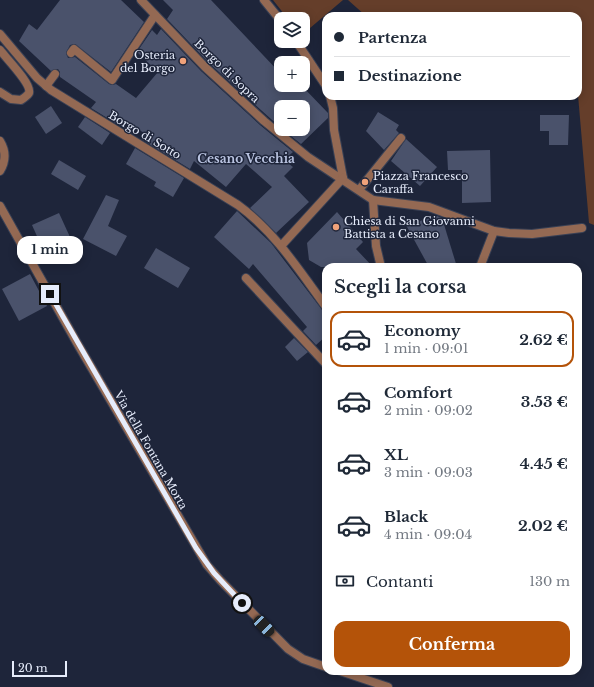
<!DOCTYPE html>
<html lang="it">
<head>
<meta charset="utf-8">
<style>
  body { margin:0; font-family:"Libre Baskerville",serif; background:#f6f6f7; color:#1f2937; height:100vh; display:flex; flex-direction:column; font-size:15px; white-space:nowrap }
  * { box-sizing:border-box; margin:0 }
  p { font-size:13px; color:#747a83 }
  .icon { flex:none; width:22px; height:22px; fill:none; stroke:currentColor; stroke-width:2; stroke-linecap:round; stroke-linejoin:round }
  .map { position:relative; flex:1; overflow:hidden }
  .sheet { position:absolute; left:322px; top:263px; width:260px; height:412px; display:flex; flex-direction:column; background:#fff; border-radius:12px; box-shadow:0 2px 10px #0003 }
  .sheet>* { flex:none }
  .top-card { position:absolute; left:322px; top:12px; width:260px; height:88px; border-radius:12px; box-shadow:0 2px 10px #0003; display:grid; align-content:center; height:88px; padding:0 12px; background:#fff }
  .tools { position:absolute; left:274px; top:12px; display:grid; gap:8px }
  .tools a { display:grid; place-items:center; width:36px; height:36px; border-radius:8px; background:#fff; box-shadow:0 2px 10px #0003; font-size:20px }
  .scale { position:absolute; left:12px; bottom:10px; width:55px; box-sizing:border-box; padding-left:4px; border:2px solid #e6ecfb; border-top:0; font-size:11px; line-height:14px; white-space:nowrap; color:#e6ecfb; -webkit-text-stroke:3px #1e253a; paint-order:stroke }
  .end { position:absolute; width:18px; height:18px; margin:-9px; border:5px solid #e6ecfb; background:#111; box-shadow:0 0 0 2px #111 }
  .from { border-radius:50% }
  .bubble { position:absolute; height:28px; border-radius:12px; background:#fff; box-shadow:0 2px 10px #0003; font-size:13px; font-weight:800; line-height:28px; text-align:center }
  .car { position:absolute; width:12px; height:24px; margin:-12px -6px; border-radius:5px; box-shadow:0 0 3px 1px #0007; background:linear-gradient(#222 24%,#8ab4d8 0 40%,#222 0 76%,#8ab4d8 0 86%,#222 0) }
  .top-card b { display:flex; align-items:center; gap:14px; height:38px; font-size:15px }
  .top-card b+b { border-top:1px solid #e0e1e3 }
  .top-card i { width:10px; height:10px; background:#1f2937 }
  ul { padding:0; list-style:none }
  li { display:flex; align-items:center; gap:12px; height:56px; margin:0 8px 6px; padding:0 4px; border:2px solid transparent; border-radius:12px }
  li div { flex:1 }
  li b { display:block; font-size:15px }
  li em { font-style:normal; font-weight:800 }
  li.active { border-color:#b45309 }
  li>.icon { width:36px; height:36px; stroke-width:1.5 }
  h2 { padding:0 12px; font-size:18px; line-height:48px }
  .pay { display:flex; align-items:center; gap:10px; height:44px; padding:0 12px; font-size:15px }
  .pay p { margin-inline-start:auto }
  .button { display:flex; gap:8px; margin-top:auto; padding:8px 12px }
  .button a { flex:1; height:46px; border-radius:12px; background:#b45309; color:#fff; font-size:16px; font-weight:800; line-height:46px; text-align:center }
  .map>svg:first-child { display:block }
  .green { fill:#653e2a }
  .building { fill:#4a526b }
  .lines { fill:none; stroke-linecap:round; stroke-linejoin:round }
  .pedestrian-casing { stroke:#3a4155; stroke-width:10 }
  .minor-casing { stroke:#3a4155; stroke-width:10 }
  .pedestrian { stroke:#946953; stroke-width:8 }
  .minor { stroke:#946953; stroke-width:8 }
  .route { stroke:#e6ecfb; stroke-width:5 }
  .poi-dot { fill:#f0a27a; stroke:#1e253a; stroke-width:1.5 }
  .labels { text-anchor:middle; stroke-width:3; stroke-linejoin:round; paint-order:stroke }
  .poi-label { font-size:11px; fill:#e6ecfb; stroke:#1e253a; text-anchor:start }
  .street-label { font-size:11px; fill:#e6ecfb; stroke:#1e253a }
  .neighbourhood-label { font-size:12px; font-weight:bold; fill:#bac4e1; stroke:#1e253a }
</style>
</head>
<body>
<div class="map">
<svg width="594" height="687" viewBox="0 0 594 687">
  <rect width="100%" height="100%" fill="#1e253a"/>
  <g class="green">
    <polygon points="273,0 343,0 303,34 303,19 288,19"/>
    <polygon points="348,0 594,0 594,225 589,223 578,95 578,16 366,16"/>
  </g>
  <g class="building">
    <polygon points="60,0 121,0 144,22 111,72 75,44 70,45 66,53 68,58 75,57 109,84 112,85 116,84 136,98 158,72 137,52 152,30 157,35 161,29 201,71 260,125 293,152 284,160 293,167 284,176 309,202 276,233 250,208 272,187 246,164 226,187 194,161 190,169 141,139 144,133 121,118 117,124 91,108 96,102 60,77 60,72 58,69 51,71 19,41 29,24 37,30"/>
    <polygon points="163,0 211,0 281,74 281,85 301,85 328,113 328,118 301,144 282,129 303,129 303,107 281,107 281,128 209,63 167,19 173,10"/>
    <polygon points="51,106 62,123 46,134 35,117"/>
    <polygon points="378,112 399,125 396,130 399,133 384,150 366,131"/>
    <polygon points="540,115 569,115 568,145 549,145 549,131 540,131"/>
    <polygon points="85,117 110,133 102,145 78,127"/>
    <polygon points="406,139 437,167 420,186 391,161"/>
    <polygon points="135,148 184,178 173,197 154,186 156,182 126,164"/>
    <polygon points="490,150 491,202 462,203 462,170 448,170 447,151"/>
    <polygon points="59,160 86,176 78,190 51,174"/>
    <polygon points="106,195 119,200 108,226 127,236 116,256 83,239"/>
    <polygon points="237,211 271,243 326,315 326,336 316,345 303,331 307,327 253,264 249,269 214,237"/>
    <polygon points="337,212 363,242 356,249 373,267 321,267 309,260 307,243"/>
    <polygon points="59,213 75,248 48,261 32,225"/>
    <polygon points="437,216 442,218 457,267 429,267 406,225"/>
    <polygon points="156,248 190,268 178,288 144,268"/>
    <polygon points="30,274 47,306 19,321 2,289"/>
    <polygon points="294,338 308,352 297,361 285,347"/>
  </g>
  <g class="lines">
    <defs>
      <g id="pedestrian">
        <polyline points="71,53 74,49 112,80 155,15"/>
        <polyline points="46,86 55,74"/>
      </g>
      <g id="minor">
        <polyline points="141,0 205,67 264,121 308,157 373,200 429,207 494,231 509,233 532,234 582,228"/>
        <polyline points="264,0 281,21"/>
        <path d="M0,34L37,78L51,90L238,205C275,232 299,270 326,307"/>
        <polyline points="296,41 326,86"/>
        <path d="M0,50C6,58 32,84 29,93C27,96 24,98 21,100L11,99L0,92"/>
        <polyline points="330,96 333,108 334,130 343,178"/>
        <path d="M0,141C6,151 6,161 0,171"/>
        <polyline points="359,190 401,138"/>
        <polyline points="373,200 376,246 381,267"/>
        <polyline points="0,206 77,343 207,565 220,580 288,649 303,659 326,667"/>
        <polyline points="281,246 343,178"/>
        <polyline points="480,267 494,231"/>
        <polyline points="246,278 326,364"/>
        <polyline points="340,671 388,687"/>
      </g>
    </defs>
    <use href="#pedestrian" class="pedestrian-casing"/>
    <use href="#minor" class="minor-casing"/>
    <use href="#pedestrian" class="pedestrian"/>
    <use href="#minor" class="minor"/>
  </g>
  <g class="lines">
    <polyline class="route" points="50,294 196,548 214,573 242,603"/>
  </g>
  <g class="poi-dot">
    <circle cx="183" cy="61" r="4"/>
    <circle cx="365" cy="182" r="4"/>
    <circle cx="336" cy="227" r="4"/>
  </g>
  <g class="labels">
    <g class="poi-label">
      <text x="175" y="59" text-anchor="end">Osteria<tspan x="175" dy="13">del Borgo</tspan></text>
      <text x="373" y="180">Piazza Francesco<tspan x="373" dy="13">Caraffa</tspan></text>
      <text x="344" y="225">Chiesa di San Giovanni<tspan x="344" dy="13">Battista a Cesano</tspan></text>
    </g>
    <g class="street-label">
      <text transform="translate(227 71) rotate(44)" y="4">Borgo di Sopra</text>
      <text transform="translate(145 135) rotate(31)" y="4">Borgo di Sotto</text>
      <text transform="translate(151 450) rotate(60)" y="4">Via della Fontana Morta</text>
    </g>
    <g class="neighbourhood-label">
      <text x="246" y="163">Cesano Vecchia</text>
    </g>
  </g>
</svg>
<div class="tools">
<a><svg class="icon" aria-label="layers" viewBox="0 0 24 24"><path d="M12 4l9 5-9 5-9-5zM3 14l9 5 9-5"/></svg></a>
<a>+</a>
<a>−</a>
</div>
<div class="scale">20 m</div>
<i class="end from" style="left:242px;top:603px"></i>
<i class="end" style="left:50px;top:294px"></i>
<div class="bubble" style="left:17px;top:236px;width:66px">1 min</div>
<i class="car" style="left:264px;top:626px;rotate:136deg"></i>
<div class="top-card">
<b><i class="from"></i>Partenza</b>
<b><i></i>Destinazione</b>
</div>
<section class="sheet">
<h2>Scegli la corsa</h2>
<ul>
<li class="active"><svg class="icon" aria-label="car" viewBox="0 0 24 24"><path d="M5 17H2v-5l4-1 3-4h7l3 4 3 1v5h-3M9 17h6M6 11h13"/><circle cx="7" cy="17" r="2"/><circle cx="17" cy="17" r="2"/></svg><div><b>Economy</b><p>1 min · 09:01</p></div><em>2.62 €</em></li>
<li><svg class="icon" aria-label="car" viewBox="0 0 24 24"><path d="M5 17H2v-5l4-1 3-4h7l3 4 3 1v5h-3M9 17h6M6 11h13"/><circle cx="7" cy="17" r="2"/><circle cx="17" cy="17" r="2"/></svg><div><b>Comfort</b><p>2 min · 09:02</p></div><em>3.53 €</em></li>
<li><svg class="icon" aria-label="car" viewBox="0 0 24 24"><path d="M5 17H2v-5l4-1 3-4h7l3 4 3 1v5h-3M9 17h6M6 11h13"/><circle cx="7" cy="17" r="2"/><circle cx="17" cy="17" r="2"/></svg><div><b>XL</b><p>3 min · 09:03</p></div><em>4.45 €</em></li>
<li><svg class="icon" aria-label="car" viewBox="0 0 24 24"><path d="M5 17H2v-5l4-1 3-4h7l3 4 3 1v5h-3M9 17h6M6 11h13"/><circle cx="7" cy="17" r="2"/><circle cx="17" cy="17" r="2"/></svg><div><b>Black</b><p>4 min · 09:04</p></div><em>2.02 €</em></li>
</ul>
<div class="pay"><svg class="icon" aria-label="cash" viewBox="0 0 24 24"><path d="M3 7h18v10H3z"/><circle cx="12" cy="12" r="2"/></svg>Contanti<p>130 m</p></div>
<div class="button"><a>Conferma</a></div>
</section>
</div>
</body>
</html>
